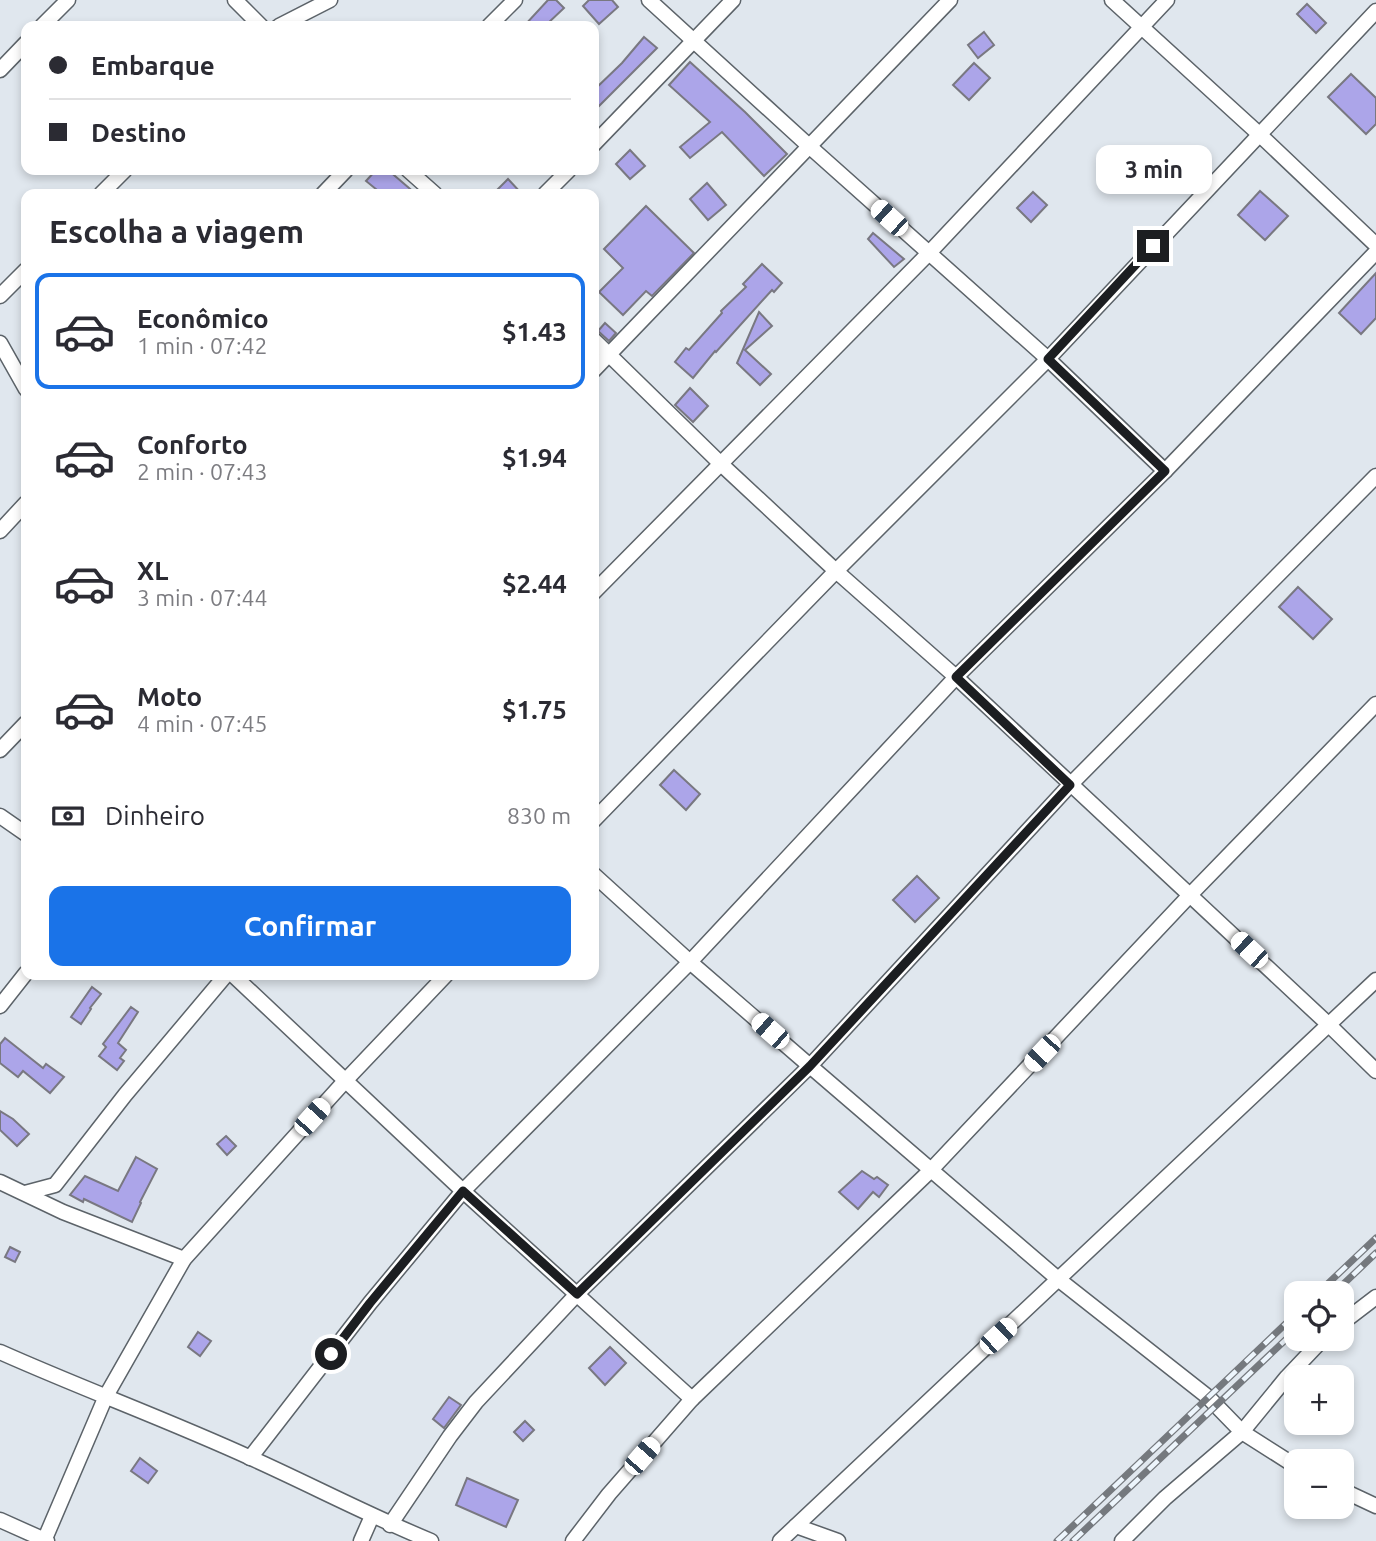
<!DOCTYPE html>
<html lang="pt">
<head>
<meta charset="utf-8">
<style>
  body { margin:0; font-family:Ubuntu,sans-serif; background:#f2f2f3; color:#2b2b33; height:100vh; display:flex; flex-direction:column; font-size:26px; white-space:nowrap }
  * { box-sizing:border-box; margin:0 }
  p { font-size:23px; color:#7c7c81 }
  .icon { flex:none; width:38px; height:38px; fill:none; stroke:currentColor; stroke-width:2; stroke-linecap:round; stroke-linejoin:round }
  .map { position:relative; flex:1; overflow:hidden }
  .panel { position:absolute; left:21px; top:189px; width:578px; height:791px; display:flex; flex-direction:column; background:#fff; border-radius:14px; box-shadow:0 4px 10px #0003 }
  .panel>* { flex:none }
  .top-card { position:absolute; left:21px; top:21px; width:578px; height:154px; border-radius:14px; box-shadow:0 4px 10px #0003; display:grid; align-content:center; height:154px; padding:0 28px; background:#fff }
  .controls { position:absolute; left:1284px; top:1281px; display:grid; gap:14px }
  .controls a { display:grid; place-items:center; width:70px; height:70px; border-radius:14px; background:#fff; box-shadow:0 4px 10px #0003; font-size:35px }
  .end { position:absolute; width:32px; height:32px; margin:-16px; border:9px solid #1c1e21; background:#fff; box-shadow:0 0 0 4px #fff }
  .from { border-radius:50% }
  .bubble { position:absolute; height:49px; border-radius:14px; background:#fff; box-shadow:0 4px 10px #0003; font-size:23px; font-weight:600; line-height:49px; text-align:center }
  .car { position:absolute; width:21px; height:42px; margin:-21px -10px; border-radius:9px; box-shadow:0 0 5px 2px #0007; background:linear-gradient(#fff 24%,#345 0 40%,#fff 0 76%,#345 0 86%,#fff 0) }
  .top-card b { display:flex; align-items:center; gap:24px; height:66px; font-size:26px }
  .top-card b+b { border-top:2px solid #e1e1e2 }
  .top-card i { width:18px; height:18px; background:#2b2b33 }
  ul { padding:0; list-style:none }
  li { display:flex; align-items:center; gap:21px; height:116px; margin:0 14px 10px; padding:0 14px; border:4px solid transparent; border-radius:14px }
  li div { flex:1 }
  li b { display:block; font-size:26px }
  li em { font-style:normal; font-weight:600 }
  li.on { border-color:#1a73e8 }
  li>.icon { width:63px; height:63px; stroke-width:1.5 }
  h2 { padding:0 28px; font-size:32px; line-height:84px }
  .pay { display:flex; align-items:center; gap:18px; height:77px; padding:0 28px; font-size:26px }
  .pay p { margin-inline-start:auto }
  .primary-button { display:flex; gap:14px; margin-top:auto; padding:14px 28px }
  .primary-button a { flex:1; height:80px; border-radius:14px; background:#1a73e8; color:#fff; font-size:28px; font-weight:600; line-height:80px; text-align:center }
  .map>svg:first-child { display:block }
  .building { fill:#aca5e9; stroke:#797881; stroke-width:2 }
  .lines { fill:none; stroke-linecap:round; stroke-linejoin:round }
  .street-casing { stroke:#5c6369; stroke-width:17 }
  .street { stroke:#fff; stroke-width:14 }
  .rail-casing { stroke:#75797e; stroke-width:7 }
  .rail { stroke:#edf5fc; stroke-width:4.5; stroke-dasharray:13; stroke-linecap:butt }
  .route { stroke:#1c1e21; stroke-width:9 }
</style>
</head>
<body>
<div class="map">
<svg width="1376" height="1541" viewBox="0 0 1376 1541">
  <rect width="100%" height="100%" fill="#e0e7ee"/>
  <g class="building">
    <polygon points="548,0 556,0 564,8 545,26 524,26"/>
    <polygon points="589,0 612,0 618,7 599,24 583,6"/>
    <polygon points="1307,4 1326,23 1316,33 1297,14"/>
    <polygon points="984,32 994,45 978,58 968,45"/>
    <polygon points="644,37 657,48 593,112 593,91 622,63"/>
    <polygon points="690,62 745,112 787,154 764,176 722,132 690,158 680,147 710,122 669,85"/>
    <polygon points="974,63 990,78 969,100 953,85"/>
    <polygon points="1351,74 1376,98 1376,124 1366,134 1328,97"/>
    <polygon points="630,150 645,166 630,179 616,164"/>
    <polygon points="376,170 388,170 416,194 382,194 366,181"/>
    <polygon points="508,179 522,194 493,194"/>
    <polygon points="707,183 726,205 708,220 690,199"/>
    <polygon points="1260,191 1288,216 1265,240 1238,215"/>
    <polygon points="1033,192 1047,205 1031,222 1017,208"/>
    <polygon points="646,206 694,253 652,296 646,291 623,315 599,292 623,268 604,249"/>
    <polygon points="873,233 904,259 894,267 868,239"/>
    <polygon points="762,264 782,283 774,292 772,290 716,352 715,351 693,378 675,362 686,348 689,350 722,313 721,311 746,287 743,284"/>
    <polygon points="1376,273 1376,318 1361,334 1339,313"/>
    <polygon points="759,312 772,326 745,350 771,374 760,385 737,363"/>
    <polygon points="605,323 616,333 609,341 598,331"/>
    <polygon points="690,388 708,406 693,422 675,405"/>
    <polygon points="1298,587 1332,619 1313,639 1279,607"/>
    <polygon points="674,770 700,794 686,810 660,785"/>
    <polygon points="917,876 939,898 915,922 893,900"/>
    <polygon points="92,987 101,994 90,1008 91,1009 81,1024 71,1017"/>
    <polygon points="131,1007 138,1012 118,1043 126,1050 120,1058 124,1061 117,1070 99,1056 106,1047 103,1044"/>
    <polygon points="5,1038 43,1068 46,1064 64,1077 50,1093 23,1071 18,1077 0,1063 0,1044"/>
    <polygon points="0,1111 13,1119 29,1134 17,1146 0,1130"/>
    <polygon points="226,1136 236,1146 227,1155 217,1144"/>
    <polygon points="136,1157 157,1169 140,1202 141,1203 132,1222 84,1199 83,1202 70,1195 85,1176 118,1191"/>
    <polygon points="862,1171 874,1179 877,1177 888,1185 879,1197 873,1192 858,1209 839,1192"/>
    <polygon points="10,1247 20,1252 15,1262 5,1257"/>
    <polygon points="198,1332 211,1341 200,1356 188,1347"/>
    <polygon points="610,1347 626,1363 605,1385 589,1368"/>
    <polygon points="449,1397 461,1405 444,1428 433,1419"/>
    <polygon points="525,1421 534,1430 523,1441 514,1432"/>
    <polygon points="140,1458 157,1471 148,1483 131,1471"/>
    <polygon points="467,1478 518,1500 506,1527 456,1505"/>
  </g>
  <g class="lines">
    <defs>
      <g id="street">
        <polyline points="235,0 261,26"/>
        <polyline points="649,0 809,146 1048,359 1165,471"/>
        <polyline points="1112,0 1259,134 1376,245"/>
        <polyline points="42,26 68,0"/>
        <polyline points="279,26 330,0"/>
        <polyline points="489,26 515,0"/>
        <polyline points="0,70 26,43"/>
        <polyline points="593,145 733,0"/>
        <polyline points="408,170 435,194"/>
        <polyline points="101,194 125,170"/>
        <polyline points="323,194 346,170"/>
        <polyline points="545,194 569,170"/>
        <polyline points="0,296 26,270"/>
        <polyline points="593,339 721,464 836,571 956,677 1328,1024 1376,1071"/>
        <polyline points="0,343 26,389"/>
        <polyline points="593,371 950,0"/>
        <polyline points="0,531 26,503"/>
        <polyline points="593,593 929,253 1167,0"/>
        <polyline points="0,750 26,723"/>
        <polyline points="0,816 26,834"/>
        <polyline points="593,821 836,571 1048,359 1376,11"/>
        <polyline points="593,874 690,962 810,1066 1058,1279 1208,1397 1242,1432 1297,1467"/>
        <polyline points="233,975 463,1191 692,1399"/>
        <polyline points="0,1006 26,973"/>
        <polyline points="0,1182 63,1212 184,1259"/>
        <polyline points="25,1193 55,1185 125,1095 226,975"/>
        <polyline points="1342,1323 1376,1297"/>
        <path d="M0,1352C83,1389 168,1420 251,1458C311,1485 370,1516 431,1541"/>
        <polyline points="250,1458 370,1303 463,1191 690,962 956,677 1165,471 1376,252"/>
        <polyline points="1342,1490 1376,1506"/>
        <polyline points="0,1520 47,1541"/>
        <polyline points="390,1525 450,1436 476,1402 577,1294 810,1066 1070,785 1376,476"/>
        <polyline points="796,1526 838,1541"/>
        <polyline points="44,1541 106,1396 184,1259 345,1081 446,975"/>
        <polyline points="361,1541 372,1516"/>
        <polyline points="573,1541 609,1494 692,1399 930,1171 1190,895 1376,704"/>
        <polyline points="780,1541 1376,980"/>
        <polyline points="1122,1541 1165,1498 1242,1432 1287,1377 1323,1339"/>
      </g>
    </defs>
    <use href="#street" class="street-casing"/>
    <use href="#street" class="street"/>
    <defs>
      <g id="rail">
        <polyline points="1318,1293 1376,1238"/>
        <polyline points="1334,1293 1376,1253"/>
        <polyline points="1057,1541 1297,1313"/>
        <polyline points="1073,1541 1297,1329"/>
      </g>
    </defs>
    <use href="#rail" class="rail-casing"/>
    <use href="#rail" class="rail"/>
  </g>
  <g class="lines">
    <polyline class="route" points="331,1354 370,1303 463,1191 577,1294 810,1066 1070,785 956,677 1165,471 1048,359 1153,246"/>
  </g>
</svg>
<div class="controls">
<a><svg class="icon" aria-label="locate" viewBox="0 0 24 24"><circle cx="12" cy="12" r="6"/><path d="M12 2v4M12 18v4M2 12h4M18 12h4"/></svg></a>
<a>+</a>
<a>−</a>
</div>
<i class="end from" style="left:331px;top:1354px"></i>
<i class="end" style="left:1153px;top:246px"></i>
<div class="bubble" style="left:1096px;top:145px;width:116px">3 min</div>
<i class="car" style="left:889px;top:218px;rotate:312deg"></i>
<i class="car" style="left:1249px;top:950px;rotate:313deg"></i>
<i class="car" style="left:770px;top:1031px;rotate:311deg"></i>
<i class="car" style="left:1042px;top:1053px;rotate:223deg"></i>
<i class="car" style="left:312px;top:1117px;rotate:42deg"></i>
<i class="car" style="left:998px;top:1336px;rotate:47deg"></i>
<i class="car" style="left:642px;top:1456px;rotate:41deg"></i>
<div class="top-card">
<b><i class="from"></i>Embarque</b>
<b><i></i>Destino</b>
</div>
<section class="panel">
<h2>Escolha a viagem</h2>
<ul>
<li class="on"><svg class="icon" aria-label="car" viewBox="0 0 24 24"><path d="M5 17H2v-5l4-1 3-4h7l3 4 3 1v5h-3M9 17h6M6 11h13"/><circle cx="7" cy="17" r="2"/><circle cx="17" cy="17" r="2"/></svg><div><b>Econômico</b><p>1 min · 07:42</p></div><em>$1.43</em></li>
<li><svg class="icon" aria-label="car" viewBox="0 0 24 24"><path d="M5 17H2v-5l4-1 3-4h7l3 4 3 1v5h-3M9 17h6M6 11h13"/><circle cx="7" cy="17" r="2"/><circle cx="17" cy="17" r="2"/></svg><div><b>Conforto</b><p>2 min · 07:43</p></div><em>$1.94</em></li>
<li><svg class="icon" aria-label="car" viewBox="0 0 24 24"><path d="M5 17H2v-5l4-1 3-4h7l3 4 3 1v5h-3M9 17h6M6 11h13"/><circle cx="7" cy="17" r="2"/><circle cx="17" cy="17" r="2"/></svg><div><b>XL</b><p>3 min · 07:44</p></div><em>$2.44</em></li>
<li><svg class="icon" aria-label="car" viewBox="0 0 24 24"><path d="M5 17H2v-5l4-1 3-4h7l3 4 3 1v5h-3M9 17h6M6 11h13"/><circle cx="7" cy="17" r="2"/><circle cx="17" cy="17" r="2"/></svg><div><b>Moto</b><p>4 min · 07:45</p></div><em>$1.75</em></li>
</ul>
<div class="pay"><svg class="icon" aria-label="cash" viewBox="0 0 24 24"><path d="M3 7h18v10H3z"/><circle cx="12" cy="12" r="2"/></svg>Dinheiro<p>830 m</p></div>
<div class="primary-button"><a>Confirmar</a></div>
</section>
</div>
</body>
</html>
